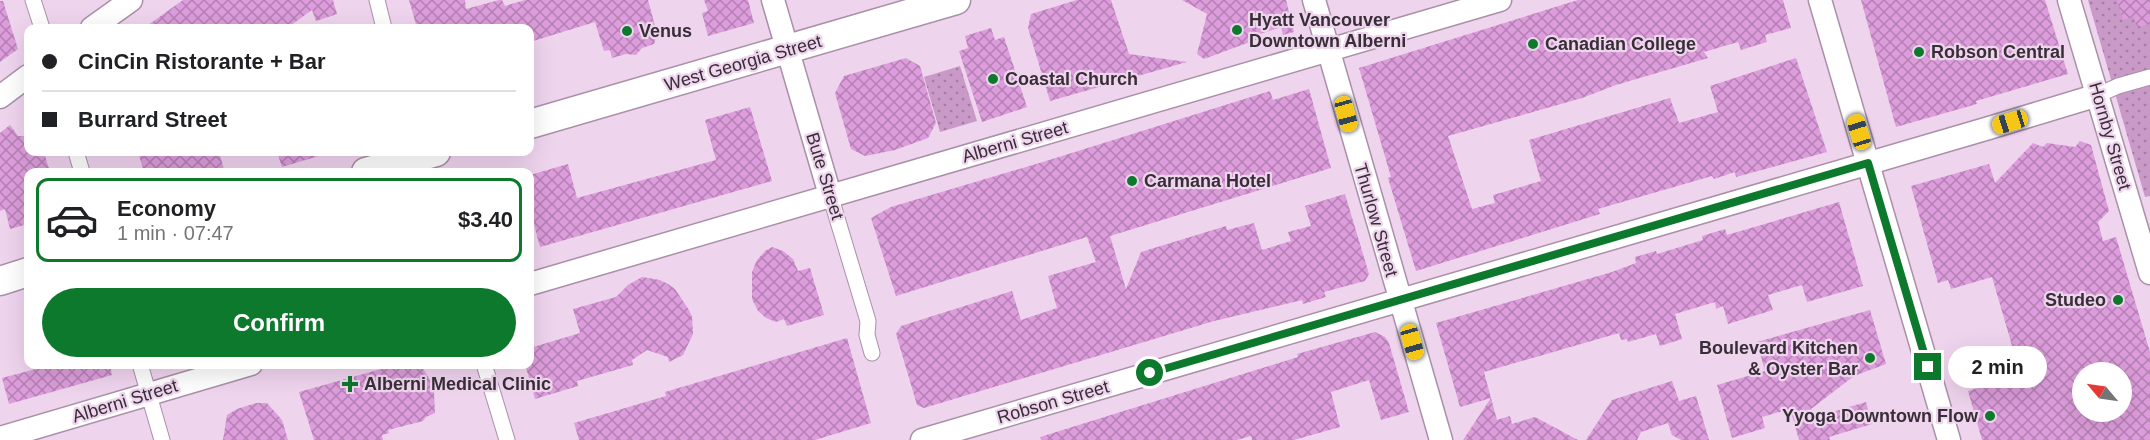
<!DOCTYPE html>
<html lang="en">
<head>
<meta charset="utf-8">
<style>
  body { margin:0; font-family:Arial,sans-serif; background:#f2f2f2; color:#202124; height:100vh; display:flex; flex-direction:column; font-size:22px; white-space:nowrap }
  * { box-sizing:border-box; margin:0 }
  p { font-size:20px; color:#757577 }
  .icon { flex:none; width:33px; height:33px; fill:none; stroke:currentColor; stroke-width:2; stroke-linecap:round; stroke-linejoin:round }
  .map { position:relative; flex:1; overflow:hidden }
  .drawer { position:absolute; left:24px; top:168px; width:510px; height:201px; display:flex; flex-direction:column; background:#fff; border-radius:12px; box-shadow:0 6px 24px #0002 }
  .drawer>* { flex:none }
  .guide { position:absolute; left:24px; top:24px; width:510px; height:132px; border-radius:12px; box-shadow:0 6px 24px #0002; display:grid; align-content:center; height:132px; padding:0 18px; background:#fff }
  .needle { width:39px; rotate:299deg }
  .controls { position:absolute; left:2072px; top:362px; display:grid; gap:12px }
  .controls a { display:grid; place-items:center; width:60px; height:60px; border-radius:50%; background:#fff; box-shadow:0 6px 24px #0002; font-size:30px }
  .end { position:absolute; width:27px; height:27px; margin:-14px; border:8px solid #0d792c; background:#fff; box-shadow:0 0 0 3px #fff }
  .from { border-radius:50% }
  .bubble { position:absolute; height:42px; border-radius:21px; background:#fff; box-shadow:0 6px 24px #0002; font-size:20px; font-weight:800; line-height:42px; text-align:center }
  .car { position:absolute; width:18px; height:36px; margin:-18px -9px; border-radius:8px; box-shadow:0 0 4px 2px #0007; background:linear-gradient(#f5c518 24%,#345 0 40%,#f5c518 0 76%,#345 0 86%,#f5c518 0) }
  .guide b { display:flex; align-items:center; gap:21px; height:57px; font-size:22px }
  .guide b+b { border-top:2px solid #e0e0e0 }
  .guide i { width:15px; height:15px; background:#202124 }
  ul { padding:10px 0 0; list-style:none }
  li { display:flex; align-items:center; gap:18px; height:84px; margin:0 12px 9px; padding:0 6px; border:3px solid #e0e0e0; border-radius:12px }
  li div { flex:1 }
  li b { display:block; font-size:22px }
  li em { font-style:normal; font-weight:800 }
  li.selected { border-color:#0d792c }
  li>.icon { width:54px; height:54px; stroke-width:1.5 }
  .primary-button { display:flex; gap:12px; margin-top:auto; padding:12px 18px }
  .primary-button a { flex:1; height:69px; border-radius:36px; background:#0d792c; color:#fff; font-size:24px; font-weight:800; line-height:69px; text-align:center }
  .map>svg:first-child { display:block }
  .park { fill:url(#park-dots) }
  .building { fill:url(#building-cross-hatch); fill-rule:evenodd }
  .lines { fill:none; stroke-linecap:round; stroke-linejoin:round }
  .street-casing { stroke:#a990a8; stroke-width:17 }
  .secondary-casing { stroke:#a990a8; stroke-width:25 }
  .highway-casing { stroke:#a990a8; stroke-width:31 }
  .street { stroke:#fff; stroke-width:15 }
  .secondary { stroke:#fff; stroke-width:22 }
  .highway { stroke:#fff; stroke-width:28 }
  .route { stroke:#0d792c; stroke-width:8 }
  .poi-dot { fill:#0d792c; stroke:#efd4ee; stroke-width:2 }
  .labels { text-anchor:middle; stroke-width:4.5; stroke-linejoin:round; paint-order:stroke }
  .poi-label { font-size:18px; font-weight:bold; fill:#382e37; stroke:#efd4ee; text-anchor:start }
  .street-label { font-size:18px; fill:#382e37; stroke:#efd4ee }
</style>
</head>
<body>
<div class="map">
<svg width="2150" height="440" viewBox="0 0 2150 440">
  <defs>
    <pattern id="park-dots" width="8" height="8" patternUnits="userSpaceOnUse" patternTransform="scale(1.5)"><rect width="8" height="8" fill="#c999c8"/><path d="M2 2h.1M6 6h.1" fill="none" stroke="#a47da3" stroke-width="1.8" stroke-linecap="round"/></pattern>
    <pattern id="building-cross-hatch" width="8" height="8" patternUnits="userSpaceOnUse" patternTransform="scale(1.5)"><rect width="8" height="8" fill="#dd9ddc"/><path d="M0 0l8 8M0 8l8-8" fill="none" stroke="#b480b3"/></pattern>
  </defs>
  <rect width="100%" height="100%" fill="#efd4ee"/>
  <g class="park">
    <polygon points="2088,0 2150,0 2150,196 2145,197"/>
    <polygon points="960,66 977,121 940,132 924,77"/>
  </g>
  <g class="building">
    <polygon points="183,0 333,0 337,14 316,21 312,10 287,28 144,28"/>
    <polygon points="409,0 465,0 466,9 499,0 502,0 505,6 525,0 648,0 657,33 654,44 642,48 636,55 626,54 612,58 610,50 604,51 595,22 530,42 530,28 417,28"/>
    <polygon points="704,0 748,0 754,23 708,36 702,13 708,11"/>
    <polygon points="1077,0 1111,0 1129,54 1187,62 1050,101 1028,28 1031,14"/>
    <polygon points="1182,0 1286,0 1294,32 1283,35 1281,27 1260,34 1258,39 1204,59 1197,54 1207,14"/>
    <polygon points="1578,0 1783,0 1791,28 1765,35 1767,42 1741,50 1738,42 1704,52 1708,58 1616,85 1582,98 1448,136 1472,209 1495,203 1493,195 1541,181 1529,140 1670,98 1679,123 1718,112 1710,86 1796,58 1827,152 1736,177 1735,172 1714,179 1712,176 1598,209 1600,214 1416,271 1388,178 1391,177 1359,68"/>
    <polygon points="1861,0 2045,0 2068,74 1976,101 1977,104 1896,127"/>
    <polygon points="2117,0 2150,0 2150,24 2137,27 2134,17 2123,20"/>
    <polygon points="0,1 3,1 18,49 0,62"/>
    <polygon points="991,28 995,40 1004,37 1027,107 982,122 959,51 968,48 965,36"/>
    <polygon points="906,58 920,66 936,123 928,138 895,150 865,156 851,149 835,93 844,76"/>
    <polygon points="1309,89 1331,168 1110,236 1126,289 1141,252 1226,226 1227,230 1254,223 1262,250 1291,241 1288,232 1311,226 1305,206 1345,194 1369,274 1365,281 1324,292 1326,297 1303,304 1302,300 1214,321 924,408 917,405 896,334 901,326 1012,291 1021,320 1057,308 1048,276 1096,262 1087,237 896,296 871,218 891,207 1046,161 1270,91 1273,100"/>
    <polygon points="750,107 772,181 540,247 530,210 530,175 568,164 577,198 716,160 705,120"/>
    <polygon points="10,125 18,136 28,136 28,152 44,152 50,172 28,172 28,204 25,205 28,224 10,229 5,209 0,211 0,133"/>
    <path d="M2080,141L2091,145L2109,211L2098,222L2103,241L2116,237L2150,352V440H1982L1968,391L1978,388L1973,368L2015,356L1992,277L1951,289L1948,280L1938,283L1911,186L1989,164L1995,183L2033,143L2043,147L2047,143L2075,147ZM2082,372H2121V411H2082Z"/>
    <polygon points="138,152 219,152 224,169 213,172 144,172"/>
    <polygon points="277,152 321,152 322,155 282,167"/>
    <polygon points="1839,202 1863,286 1807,302 1802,285 1768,295 1773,310 1728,324 1723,306 1716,309 1715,302 1675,314 1682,339 1660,346 1656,334 1628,342 1627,339 1621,340 1619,333 1484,372 1491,398 1460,407 1436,323 1612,272 1636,263 1635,257 1656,251 1657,254 1703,240 1702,236 1725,229 1727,235"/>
    <polygon points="772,247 783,251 793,259 798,271 810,268 824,315 787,326 784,319 776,322 766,318 758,311 752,299 752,272 757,260 765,251"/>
    <polygon points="642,277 660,280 668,284 675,289 689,310 692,317 693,334 683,355 669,362 668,357 647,350 632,360 633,365 577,381 578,386 535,399 525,364 530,364 530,348 580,333 573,309 616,297 628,285"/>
    <polygon points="1870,310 1886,364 1854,376 1794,422 1790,409 1762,417 1765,428 1732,438 1717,385 1765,371 1757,342"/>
    <polygon points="1375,332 1385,337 1389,343 1409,412 1381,420 1369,380 1331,392 1340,427 1294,440 1252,440 1251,436 1237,440 1041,440 1040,437 1298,357 1297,354"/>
    <polygon points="847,338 871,423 815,440 579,440 574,423 666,396 665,392"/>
    <polygon points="42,364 110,364 112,375 9,404 2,378 43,367"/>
    <polygon points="399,364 420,364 437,391 434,392 435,413 426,417 423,421 388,430 389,433 382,435 383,440 314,440 299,392"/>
    <polygon points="1672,381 1679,401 1696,396 1709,440 1681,440 1672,435 1668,423 1641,432 1637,440 1586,440 1612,400"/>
    <polygon points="1491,398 1497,420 1510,416 1512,424 1535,417 1578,440 1463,440"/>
    <polygon points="1866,402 1872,424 1829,437 1830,440 1799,440 1794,423"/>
    <polygon points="256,403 267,403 282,420 288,440 223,440 227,415 237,409"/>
  </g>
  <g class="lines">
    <defs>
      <g id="street">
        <polyline points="33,0 42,28"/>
        <polyline points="377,0 384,28"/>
        <polyline points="2098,95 2118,86 2150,77"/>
        <polyline points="76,152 82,172"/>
        <polyline points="830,195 868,321 867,335 872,353"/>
        <polyline points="140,364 162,440"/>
        <polyline points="484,364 507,440"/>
      </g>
      <g id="secondary">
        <polyline points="773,0 830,195"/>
        <polyline points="1314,0 1441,440"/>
        <polyline points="1820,0 1949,440"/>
        <polyline points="2069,0 2150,273"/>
        <polyline points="92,28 131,0"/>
        <polyline points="0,97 28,76"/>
        <polyline points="530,284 1500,0"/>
        <polyline points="0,438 251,364"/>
        <polyline points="922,440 1989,128 2098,95"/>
      </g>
      <g id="highway">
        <polyline points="530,124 956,0"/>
        <polyline points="366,172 436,152"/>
        <polyline points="0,281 28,272"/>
      </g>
    </defs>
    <use href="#street" class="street-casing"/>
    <use href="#secondary" class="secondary-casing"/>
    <use href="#highway" class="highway-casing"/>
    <use href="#street" class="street"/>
    <use href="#secondary" class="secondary"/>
    <use href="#highway" class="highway"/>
  </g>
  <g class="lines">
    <polyline class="route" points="1150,373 1868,163 1928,367"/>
  </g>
  <g class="poi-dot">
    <circle cx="1237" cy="30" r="6"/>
    <circle cx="627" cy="31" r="6"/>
    <circle cx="1533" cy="44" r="6"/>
    <circle cx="1919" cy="52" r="6"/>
    <circle cx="993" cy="79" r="6"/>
    <circle cx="1132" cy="181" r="6"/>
    <circle cx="2118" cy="300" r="6"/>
    <circle cx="1870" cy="358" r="6"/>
    <path d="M347 375h6v6h6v6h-6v6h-6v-6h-6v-6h6z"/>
    <circle cx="1990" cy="416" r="6"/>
  </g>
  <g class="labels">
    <g class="poi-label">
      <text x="1249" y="26">Hyatt Vancouver<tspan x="1249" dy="21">Downtown Alberni</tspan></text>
      <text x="639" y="37">Venus</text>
      <text x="1545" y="50">Canadian College</text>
      <text x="1931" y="58">Robson Central</text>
      <text x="1005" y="85">Coastal Church</text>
      <text x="1144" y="187">Carmana Hotel</text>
      <text x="2106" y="306" text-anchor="end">Studeo</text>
      <text x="1858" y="354" text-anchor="end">Boulevard Kitchen<tspan x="1858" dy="21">&amp; Oyster Bar</tspan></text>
      <text x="364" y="390">Alberni Medical Clinic</text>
      <text x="1978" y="422" text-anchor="end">Yyoga Downtown Flow</text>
    </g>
    <g class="street-label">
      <text transform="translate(743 63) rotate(-16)" y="6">West Georgia Street</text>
      <text transform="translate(2110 136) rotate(74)" y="6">Hornby Street</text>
      <text transform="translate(1015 142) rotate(-16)" y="6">Alberni Street</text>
      <text transform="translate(825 176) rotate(73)" y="6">Bute Street</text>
      <text transform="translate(1376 220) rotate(74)" y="6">Thurlow Street</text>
      <text transform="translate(125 401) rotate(-17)" y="6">Alberni Street</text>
      <text transform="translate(1053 402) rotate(-16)" y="6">Robson Street</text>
    </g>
  </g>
</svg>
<div class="controls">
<a><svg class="needle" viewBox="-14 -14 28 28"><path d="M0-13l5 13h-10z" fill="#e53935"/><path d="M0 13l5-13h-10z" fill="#757577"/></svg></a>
</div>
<i class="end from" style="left:1150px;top:373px"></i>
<i class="end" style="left:1928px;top:367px"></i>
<div class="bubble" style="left:1948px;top:346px;width:99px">2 min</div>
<i class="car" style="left:1346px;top:114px;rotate:165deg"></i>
<i class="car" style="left:2010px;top:122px;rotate:253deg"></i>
<i class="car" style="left:1859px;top:132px;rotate:343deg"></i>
<i class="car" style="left:1412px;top:342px;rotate:164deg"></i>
<div class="guide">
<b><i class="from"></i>CinCin Ristorante + Bar</b>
<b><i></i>Burrard Street</b>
</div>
<section class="drawer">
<ul>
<li class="selected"><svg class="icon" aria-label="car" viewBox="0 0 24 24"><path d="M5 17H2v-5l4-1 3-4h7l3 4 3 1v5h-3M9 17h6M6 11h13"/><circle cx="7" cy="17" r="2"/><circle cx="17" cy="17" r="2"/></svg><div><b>Economy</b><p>1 min · 07:47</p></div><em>$3.40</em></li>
</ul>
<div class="primary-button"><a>Confirm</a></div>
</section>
</div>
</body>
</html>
